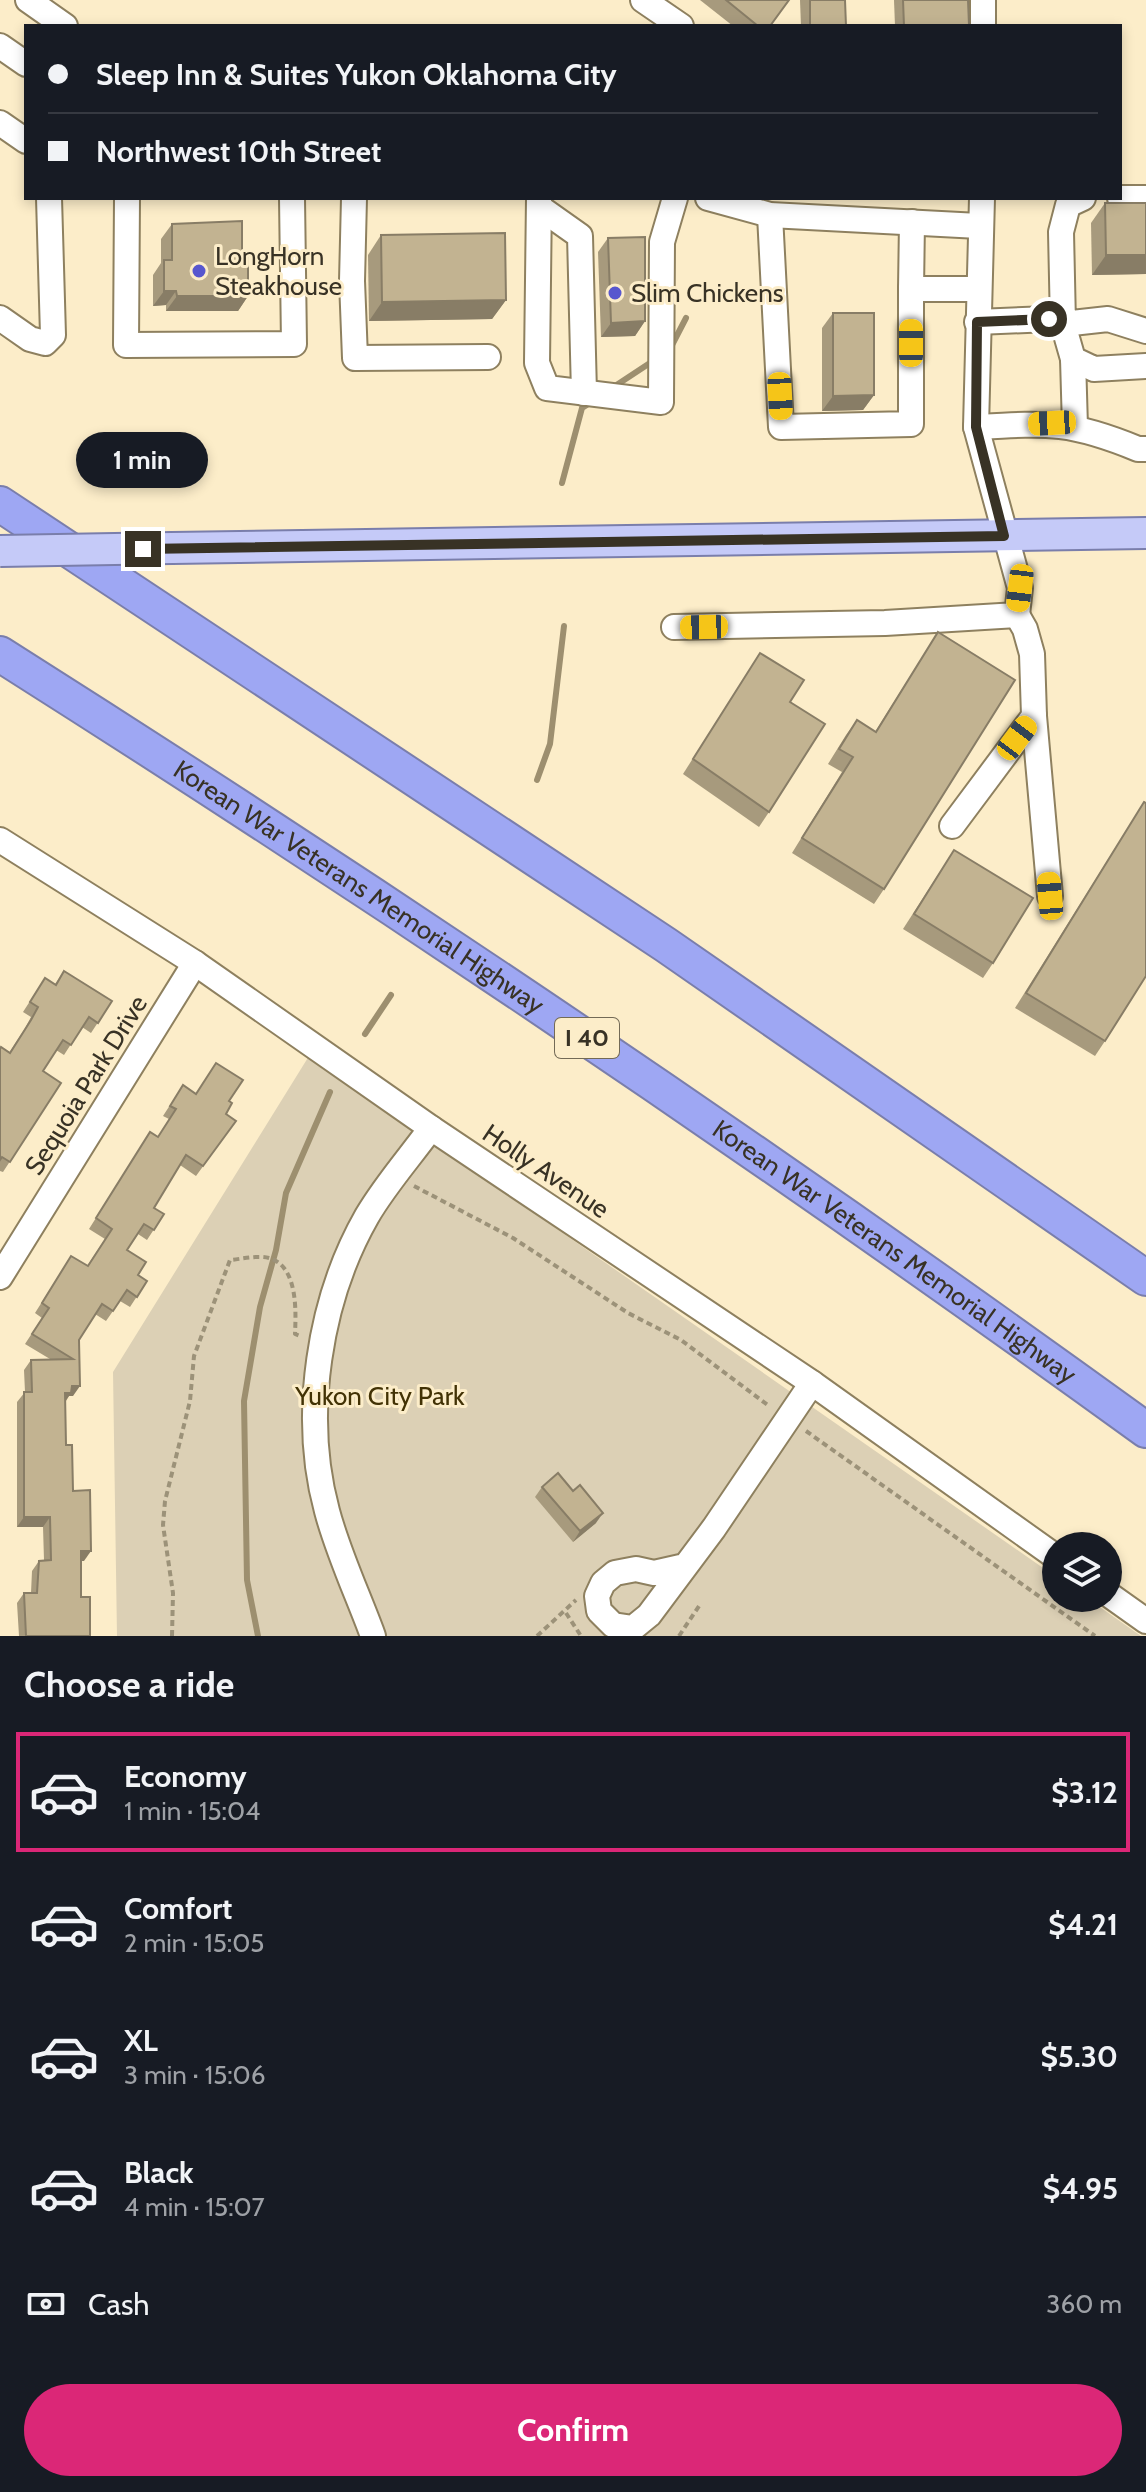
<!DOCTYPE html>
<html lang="en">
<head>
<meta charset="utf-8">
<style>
  body { margin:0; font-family:Cabin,sans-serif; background:#20242c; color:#f1f3f6; height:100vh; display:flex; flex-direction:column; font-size:30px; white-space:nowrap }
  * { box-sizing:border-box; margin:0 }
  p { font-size:26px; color:#9ea1a6 }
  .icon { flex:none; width:44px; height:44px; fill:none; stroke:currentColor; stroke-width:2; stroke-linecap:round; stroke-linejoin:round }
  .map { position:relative; height:1636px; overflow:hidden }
  .drawer { display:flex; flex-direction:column; background:#171b24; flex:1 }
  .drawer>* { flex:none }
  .banner { position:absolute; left:24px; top:24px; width:1098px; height:176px; border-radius:0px; box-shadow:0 4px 12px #0003; display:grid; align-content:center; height:176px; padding:0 24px; background:#171b24 }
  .tools { position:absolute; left:1042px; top:1532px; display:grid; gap:16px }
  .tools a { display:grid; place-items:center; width:80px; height:80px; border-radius:50%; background:#171b24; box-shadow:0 4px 12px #0003; font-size:40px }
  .end { position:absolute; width:36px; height:36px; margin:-18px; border:10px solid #383225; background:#fff; box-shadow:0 0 0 4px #fff }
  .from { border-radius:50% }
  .bubble { position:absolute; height:56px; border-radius:28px; background:#171b24; box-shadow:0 4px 12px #0003; font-size:26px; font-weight:800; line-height:56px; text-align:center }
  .car { position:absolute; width:24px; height:48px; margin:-24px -12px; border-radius:10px; box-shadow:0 0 6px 2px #0007; background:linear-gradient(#f5c518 24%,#345 0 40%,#f5c518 0 76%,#345 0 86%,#f5c518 0) }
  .banner b { display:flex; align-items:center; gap:28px; height:76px; font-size:30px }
  .banner b+b { border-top:2px solid #363941 }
  .banner i { width:20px; height:20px; background:#f1f3f6 }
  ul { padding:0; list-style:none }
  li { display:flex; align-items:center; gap:24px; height:120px; margin:0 16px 12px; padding:0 8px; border:4px solid transparent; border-radius:0px }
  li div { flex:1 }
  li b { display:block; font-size:30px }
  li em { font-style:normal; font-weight:800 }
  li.on { border-color:#db2777 }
  li>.icon { width:72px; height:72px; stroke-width:1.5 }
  h2 { padding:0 24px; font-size:36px; line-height:96px }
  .pay { display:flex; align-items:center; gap:20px; height:88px; padding:0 24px; font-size:30px }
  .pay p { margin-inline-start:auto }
  .primary-button { display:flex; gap:16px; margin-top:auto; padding:16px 24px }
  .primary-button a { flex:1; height:92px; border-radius:48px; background:#db2777; color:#fff; font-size:32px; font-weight:800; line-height:92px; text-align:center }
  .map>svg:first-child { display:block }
  .green { fill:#dcd0b5 }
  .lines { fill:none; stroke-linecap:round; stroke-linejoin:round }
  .stream { stroke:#9d8f6f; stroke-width:6 }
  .minor-casing { stroke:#8e805f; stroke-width:28 }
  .major-casing { stroke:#7a7eab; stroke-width:34 }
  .highway-casing { stroke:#7a7eab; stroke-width:38 }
  .path { stroke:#9c9279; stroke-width:4; stroke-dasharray:6 4; stroke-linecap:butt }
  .minor { stroke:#fff; stroke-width:24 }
  .major { stroke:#c5caf8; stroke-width:30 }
  .highway { stroke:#9ea7f3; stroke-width:34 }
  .major-bridge-casing { stroke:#7a7eab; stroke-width:34; stroke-linecap:butt }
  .major-bridge { stroke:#c5caf8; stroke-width:30 }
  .wall { fill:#a79a7d }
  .shaded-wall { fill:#887d66 }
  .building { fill:#c2b391; stroke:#887d66; stroke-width:2 }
  .route { stroke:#383225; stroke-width:10 }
  .poi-dot { fill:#5857ce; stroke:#fcedc9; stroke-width:3 }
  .labels { text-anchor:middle; stroke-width:6; stroke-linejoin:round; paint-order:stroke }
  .shield { fill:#fcedc9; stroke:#736a56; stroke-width:2 }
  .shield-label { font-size:24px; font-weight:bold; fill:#383225 }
  .poi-label { font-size:26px; fill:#383225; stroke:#fcedc9; text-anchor:start }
  .street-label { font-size:26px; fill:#383225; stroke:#fcedc9 }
  .park-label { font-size:26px; fill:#423205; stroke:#fcedc9 }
</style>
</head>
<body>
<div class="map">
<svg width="1146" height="1636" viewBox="0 0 1146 1636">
  <rect width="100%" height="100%" fill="#fcedc9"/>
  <polygon class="green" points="309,1056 1056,1577 1056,1598 1087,1598 1141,1636 117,1636 113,1372"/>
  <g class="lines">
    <g class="stream">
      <polyline points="671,347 686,318"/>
      <polyline points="612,388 656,359"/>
      <polyline points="562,483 582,408 593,401"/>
      <polyline points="537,780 550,744 564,626"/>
      <polyline points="365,1034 391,995"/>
      <polyline points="258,1636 247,1580 244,1401 260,1307 276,1250 286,1193 330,1092"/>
    </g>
    <defs>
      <g id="minor">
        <polyline points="28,0 65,26"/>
        <polyline points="643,0 681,26"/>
        <polyline points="983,0 983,26"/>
        <polyline points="0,46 26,64"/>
        <polyline points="0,123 26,141"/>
        <polyline points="127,198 126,345 294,344 292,198"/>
        <polyline points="354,198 352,281 355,358 488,357"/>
        <polyline points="539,198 537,363 547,388 661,402 662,242 675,198"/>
        <polyline points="708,198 770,215 979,226"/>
        <polyline points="1083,198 1068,205 1061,232 1063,324 1108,319 1146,331"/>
        <polyline points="1120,198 1146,198"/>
        <polyline points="539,207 580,236 584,393"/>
        <polyline points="770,215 781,427 911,424 911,289"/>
        <polyline points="912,222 911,289 978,289"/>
        <polyline points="0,318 30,339 45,343 53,335 49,198"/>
        <polyline points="977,322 1049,319 1063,324 1073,359 1094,369 1146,366"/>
        <polyline points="1073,359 1075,427"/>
        <path d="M976,427C1048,423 1070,421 1138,449H1146"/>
        <polyline points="674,627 885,623 1017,615 1020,588 976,427 982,198"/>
        <polyline points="1034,716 1050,896"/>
        <polyline points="952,826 1034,716 1032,654 1025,629 1017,615"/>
        <polyline points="0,840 195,963 431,1128 812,1383 1056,1557"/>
        <polyline points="0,1277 195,963"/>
        <polyline points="685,1566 654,1573 636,1569 615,1573 603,1583 597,1596 599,1611 613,1625 633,1628 649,1615 714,1528 812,1383"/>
        <polyline points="1108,1594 1146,1621"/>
        <path d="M373,1636C358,1595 338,1553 327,1511C301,1416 319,1300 367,1216C385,1185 410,1157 431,1128"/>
      </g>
      <polyline id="major" points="172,548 1146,533"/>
      <g id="highway">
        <polyline points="0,504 666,945 1146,1278"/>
        <path id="s1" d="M0,654C390,901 772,1159 1146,1430"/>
      </g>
    </defs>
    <use href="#minor" class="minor-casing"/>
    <use href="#major" class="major-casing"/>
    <use href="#highway" class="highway-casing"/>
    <g class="path">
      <polyline points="414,1186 513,1238 628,1313 681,1340 769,1406"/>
      <polyline points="806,1431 1095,1636"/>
      <polyline points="566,1613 581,1636"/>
      <path d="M172,1636L173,1593L163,1525L165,1501L190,1401L194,1356L230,1260C242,1259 258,1255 269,1258C298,1266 296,1311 295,1334L300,1336"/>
      <polyline points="537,1636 576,1600"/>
      <polyline points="679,1636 701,1603"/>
    </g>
    <use href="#minor" class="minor"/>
    <use href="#major" class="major"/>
    <use href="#highway" class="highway"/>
    <defs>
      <polyline id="major-bridge" points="0,551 172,548"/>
    </defs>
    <use href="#major-bridge" class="major-bridge-casing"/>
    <use href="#major-bridge" class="major-bridge"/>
  </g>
  <g class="wall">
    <polygon points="700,0 789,0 770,26 733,26"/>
    <polygon points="800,0 845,0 846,26 801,26"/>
    <polygon points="894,0 968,0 969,25 968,26 895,26"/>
    <polygon points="1105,203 1146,203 1146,274 1092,275 1091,223"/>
    <polygon points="172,224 242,253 248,296 238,311 166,311 166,305 153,306 153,275 161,263 161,239"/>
    <polygon points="381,235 506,300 492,319 369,321 368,255"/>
    <polygon points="608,238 645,321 635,336 601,337 598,252"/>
    <polygon points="833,313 874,395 863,410 822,411 822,328"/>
    <polygon points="938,632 884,889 874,904 792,853 842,772 828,764 846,735 857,720 875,732"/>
    <polygon points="760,653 790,702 769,812 759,827 683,774"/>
    <polygon points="1144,802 1105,1041 1095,1056 1015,1008"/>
    <polygon points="954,850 993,963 983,978 903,929"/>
    <polygon points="64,971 112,1001 91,1033 82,1027 64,1055 56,1050 43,1071 61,1083 3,1172 0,1171 0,1049 9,1053 24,1030 31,1017 23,1012 45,978 55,984"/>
    <polygon points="183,1085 195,1093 229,1101 226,1114 236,1121 196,1176 180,1165 154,1208 164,1214 147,1240 138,1234 127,1250 138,1275 147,1281 130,1307 120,1301 106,1321 95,1314 79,1340 73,1396 69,1396 66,1401 66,1445 84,1561 81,1561 81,1597 90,1636 19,1636 17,1603 24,1593 31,1593 32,1571 39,1561 44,1560 43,1527 17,1527 17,1402 25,1392 24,1370 31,1360 50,1359 25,1344 42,1318 35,1313 71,1256 87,1266 105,1239 89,1229 150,1132 158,1137 169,1119 163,1116"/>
    <polygon points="542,1487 596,1523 573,1542 535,1497"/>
  </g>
  <g class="shaded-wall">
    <polygon points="1106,255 1146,255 1146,274 1092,275"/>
    <polygon points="164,291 176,291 166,305 153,306"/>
    <polygon points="177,296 248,296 238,311 166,311"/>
    <polygon points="506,300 492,319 369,321 382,302"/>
    <polygon points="645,321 635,336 601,337 611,323"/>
    <polygon points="874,395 863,410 822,411 833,396"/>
    <polygon points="72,1386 80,1386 73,1396 69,1396 64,1403 65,1393"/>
    <polygon points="603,1513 596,1523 573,1542 580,1531"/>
    <polygon points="24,1517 50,1517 43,1527 17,1527"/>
    <polygon points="81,1551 91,1551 84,1561 74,1561"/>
  </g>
  <g class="building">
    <polygon points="726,0 789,0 770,26 758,26"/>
    <polygon points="810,0 845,0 846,26 810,26"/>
    <polygon points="903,0 968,0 969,25 904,26"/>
    <polygon points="1105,203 1146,203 1146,255 1106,255"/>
    <polygon points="242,221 242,253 248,253 248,296 177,296 176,291 164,291 164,260 172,260 172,224"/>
    <polygon points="505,233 506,300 382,302 381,235"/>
    <polygon points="645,237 645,321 611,323 608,238"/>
    <polygon points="833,313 874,313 874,395 833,396"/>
    <polygon points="938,632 1015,680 884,889 802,838 853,757 839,749 857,720 876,732"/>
    <polygon points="760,653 804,680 790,702 825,724 769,812 693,759"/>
    <polygon points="1144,802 1146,803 1146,976 1105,1041 1026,993"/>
    <polygon points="954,850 1033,898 993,963 914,914"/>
    <polygon points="64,971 112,1001 98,1023 89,1017 71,1045 63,1040 43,1071 61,1083 10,1162 2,1157 0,1160 0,1049 1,1047 10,1053 31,1020 38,1007 30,1002 45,978 56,985"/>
    <polygon points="216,1063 243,1080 229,1101 232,1103 226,1114 236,1121 203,1166 186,1155 154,1208 164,1214 154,1230 144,1224 127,1250 146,1262 138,1275 147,1281 137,1297 127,1290 113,1311 102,1304 79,1340 80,1386 72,1386 71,1393 65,1393 66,1445 72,1445 73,1491 90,1490 91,1551 81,1551 81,1597 90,1597 90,1636 26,1636 24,1593 37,1593 39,1561 51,1560 50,1517 24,1517 24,1392 32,1392 31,1360 73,1359 32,1334 49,1308 42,1303 71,1256 88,1266 112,1229 96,1218 150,1132 158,1137 176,1109 170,1106 183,1085 196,1094"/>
    <polygon points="558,1473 573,1491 580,1485 603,1513 580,1531 542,1487"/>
  </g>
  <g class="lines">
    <polyline class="route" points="143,549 1004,536 976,427 977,322 1049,319"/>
  </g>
  <g class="poi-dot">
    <circle cx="199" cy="271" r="8"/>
    <circle cx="615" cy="293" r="8"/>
  </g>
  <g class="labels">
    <rect class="shield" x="555" y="1018" width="64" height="40" rx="6"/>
    <g class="shield-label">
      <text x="587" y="1046">I 40</text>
    </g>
    <g class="poi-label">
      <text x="215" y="265">LongHorn<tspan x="215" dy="30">Steakhouse</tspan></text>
      <text x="631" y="302">Slim Chickens</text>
    </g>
    <g class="street-label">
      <text dy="9" stroke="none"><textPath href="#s1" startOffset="428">Korean War Veterans Memorial Highway</textPath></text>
      <text transform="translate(86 1085) rotate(-58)" y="9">Sequoia Park Drive</text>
      <text transform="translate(546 1171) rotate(34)" y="9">Holly Avenue</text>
      <text dy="9" stroke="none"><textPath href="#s1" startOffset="1076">Korean War Veterans Memorial Highway</textPath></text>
    </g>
    <g class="park-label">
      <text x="380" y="1405">Yukon City Park</text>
    </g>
  </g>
</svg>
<div class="tools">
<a><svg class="icon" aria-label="layers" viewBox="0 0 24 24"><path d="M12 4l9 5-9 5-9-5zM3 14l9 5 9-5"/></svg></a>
</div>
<i class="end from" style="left:1049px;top:319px"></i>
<i class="end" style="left:143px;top:549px"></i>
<div class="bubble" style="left:76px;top:432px;width:132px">1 min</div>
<i class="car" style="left:911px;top:343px;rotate:0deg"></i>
<i class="car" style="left:780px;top:396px;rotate:177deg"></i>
<i class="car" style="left:1052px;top:423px;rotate:267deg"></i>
<i class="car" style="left:1020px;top:588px;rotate:187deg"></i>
<i class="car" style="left:704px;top:627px;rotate:269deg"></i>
<i class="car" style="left:1017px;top:738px;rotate:37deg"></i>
<i class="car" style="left:1050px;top:896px;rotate:355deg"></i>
<div class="banner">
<b><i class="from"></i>Sleep Inn &amp; Suites Yukon Oklahoma City</b>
<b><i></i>Northwest 10th Street</b>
</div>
</div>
<section class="drawer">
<h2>Choose a ride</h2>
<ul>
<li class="on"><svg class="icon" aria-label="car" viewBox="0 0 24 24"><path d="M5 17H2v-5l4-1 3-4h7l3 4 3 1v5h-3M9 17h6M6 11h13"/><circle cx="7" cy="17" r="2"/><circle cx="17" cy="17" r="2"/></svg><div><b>Economy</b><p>1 min · 15:04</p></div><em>$3.12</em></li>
<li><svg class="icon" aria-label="car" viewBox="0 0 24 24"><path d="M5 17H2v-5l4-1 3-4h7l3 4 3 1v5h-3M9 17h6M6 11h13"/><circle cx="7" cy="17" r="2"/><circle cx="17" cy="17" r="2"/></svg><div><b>Comfort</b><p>2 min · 15:05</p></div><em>$4.21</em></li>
<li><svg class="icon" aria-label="car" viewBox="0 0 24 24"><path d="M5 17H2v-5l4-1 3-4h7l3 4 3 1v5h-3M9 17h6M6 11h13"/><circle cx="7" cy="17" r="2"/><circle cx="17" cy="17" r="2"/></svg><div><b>XL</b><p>3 min · 15:06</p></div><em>$5.30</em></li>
<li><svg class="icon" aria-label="car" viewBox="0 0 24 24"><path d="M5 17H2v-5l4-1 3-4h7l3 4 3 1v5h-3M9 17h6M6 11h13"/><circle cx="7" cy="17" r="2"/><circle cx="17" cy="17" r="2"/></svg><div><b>Black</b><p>4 min · 15:07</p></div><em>$4.95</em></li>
</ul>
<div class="pay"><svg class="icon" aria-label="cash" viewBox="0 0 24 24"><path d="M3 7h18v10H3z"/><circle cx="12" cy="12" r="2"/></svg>Cash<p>360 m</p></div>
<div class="primary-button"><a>Confirm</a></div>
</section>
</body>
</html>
